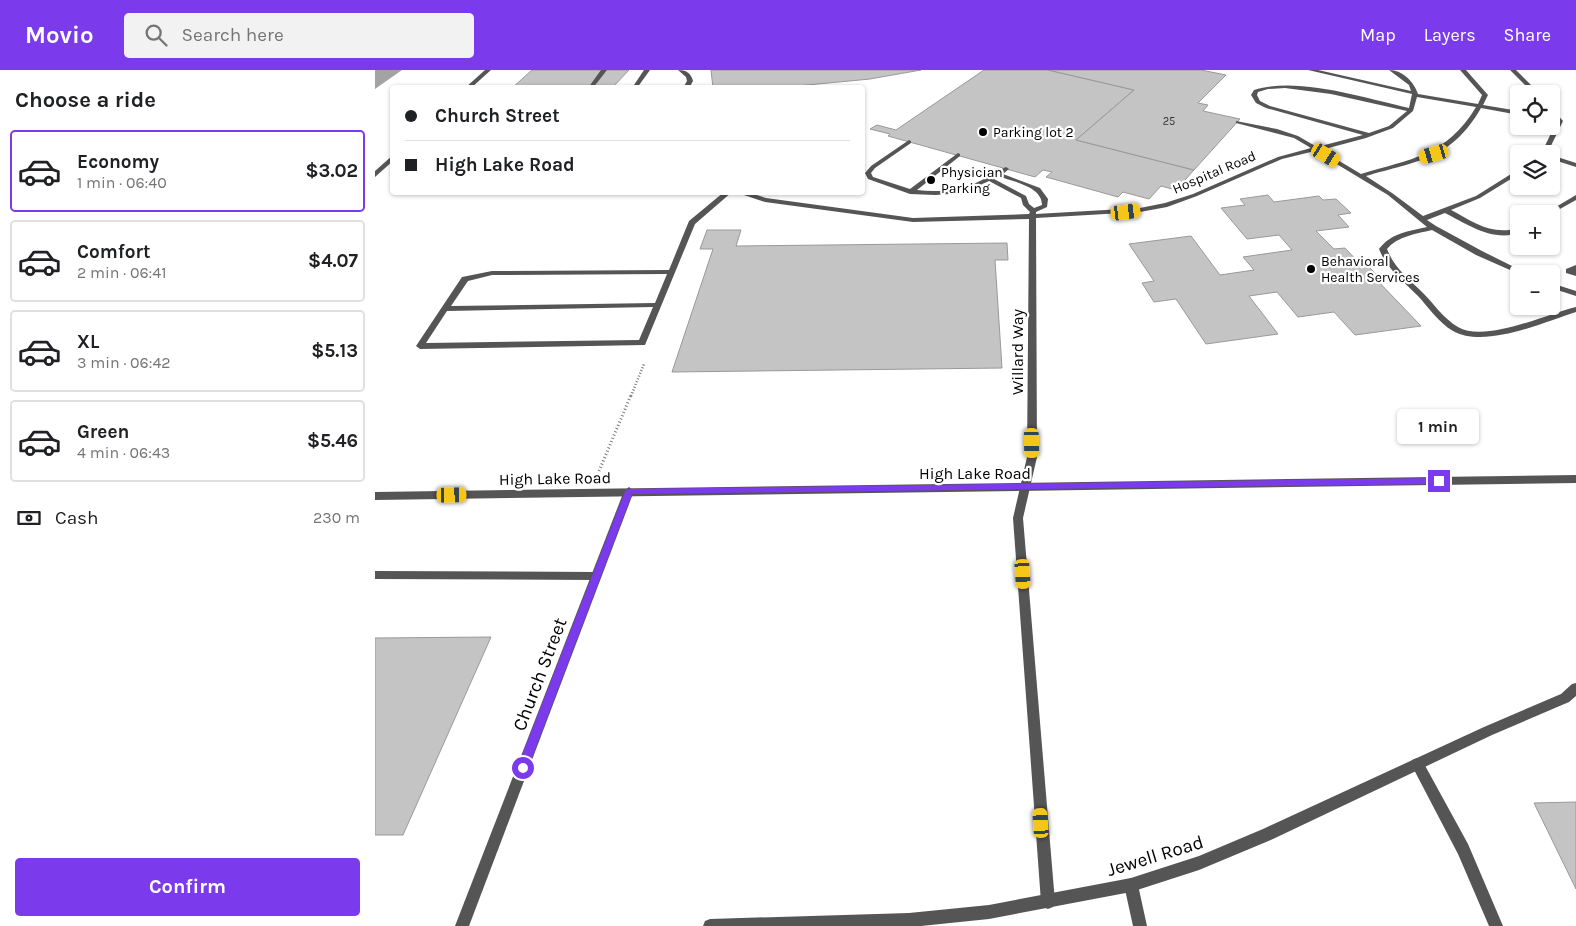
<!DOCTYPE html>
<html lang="en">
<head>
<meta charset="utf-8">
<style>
  body { margin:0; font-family:Karla,sans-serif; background:#f2f2f2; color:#202124; height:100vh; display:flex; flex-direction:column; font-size:19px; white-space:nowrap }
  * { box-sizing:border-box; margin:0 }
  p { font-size:16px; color:#757577 }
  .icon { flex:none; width:28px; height:28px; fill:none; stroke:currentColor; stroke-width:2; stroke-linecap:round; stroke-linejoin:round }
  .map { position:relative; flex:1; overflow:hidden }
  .sheet { display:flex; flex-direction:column; background:#fff; width:375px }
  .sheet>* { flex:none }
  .top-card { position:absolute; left:15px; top:15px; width:475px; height:110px; border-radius:5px; box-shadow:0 1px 4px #0004; display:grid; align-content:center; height:110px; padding:0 15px; background:#fff }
  .fabs { position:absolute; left:1135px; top:15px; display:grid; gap:10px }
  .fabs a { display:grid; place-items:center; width:50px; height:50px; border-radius:5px; background:#fff; box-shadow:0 1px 4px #0004; font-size:25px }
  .end { position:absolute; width:22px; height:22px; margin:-11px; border:6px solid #7c3aed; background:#fff; box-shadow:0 0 0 2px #fff }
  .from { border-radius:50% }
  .bubble { position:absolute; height:35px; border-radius:5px; background:#fff; box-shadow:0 1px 4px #0004; font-size:16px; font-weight:700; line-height:35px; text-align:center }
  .car { position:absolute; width:15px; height:30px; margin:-15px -8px; border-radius:6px; box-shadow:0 0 4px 1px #0007; background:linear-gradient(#f5c518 24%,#345 0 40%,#f5c518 0 76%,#345 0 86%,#f5c518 0) }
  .top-card b { display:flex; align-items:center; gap:18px; height:48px; font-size:19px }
  .top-card b+b { border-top:1px solid #e0e0e0 }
  .top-card i { width:12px; height:12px; background:#202124 }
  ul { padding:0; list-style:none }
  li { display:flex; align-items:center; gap:15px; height:82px; margin:0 10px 8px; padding:0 5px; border:2px solid #e0e0e0; border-radius:5px }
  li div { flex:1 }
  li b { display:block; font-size:19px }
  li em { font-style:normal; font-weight:700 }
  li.on { border-color:#7c3aed }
  li>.icon { width:45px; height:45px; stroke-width:1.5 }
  h2 { padding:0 15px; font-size:22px; line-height:60px }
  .pay { display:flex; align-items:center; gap:12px; height:55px; padding:0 15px; font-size:19px }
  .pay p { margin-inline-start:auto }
  .cta { display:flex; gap:10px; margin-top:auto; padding:10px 15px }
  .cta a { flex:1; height:58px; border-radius:5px; background:#7c3aed; color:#fff; font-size:20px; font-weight:700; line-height:58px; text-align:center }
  header { display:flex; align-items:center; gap:30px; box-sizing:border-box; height:70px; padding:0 25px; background:#7c3aed; color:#fff }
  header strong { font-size:24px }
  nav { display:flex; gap:28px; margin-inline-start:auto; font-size:18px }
  .search { width:350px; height:45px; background:#f2f2f2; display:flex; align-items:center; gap:12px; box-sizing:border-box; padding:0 18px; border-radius:5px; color:#757577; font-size:19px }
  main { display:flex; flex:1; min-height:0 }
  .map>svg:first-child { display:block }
  .water { fill:#a3a3a3 }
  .building { fill:#c4c4c4; stroke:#999 }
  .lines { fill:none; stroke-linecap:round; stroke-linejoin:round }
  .path-far1 { stroke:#777; stroke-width:2.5; stroke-dasharray:1 2; stroke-linecap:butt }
  .path { stroke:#777; stroke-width:3; stroke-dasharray:1 2.5; stroke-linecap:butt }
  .service { fill:#555; fill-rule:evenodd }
  .minor { fill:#555; fill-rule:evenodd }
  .tertiary { fill:#555; fill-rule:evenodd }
  .route { fill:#7c3aed }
  .poi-dot { fill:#000; stroke:#fff; stroke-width:2 }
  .labels { text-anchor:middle; stroke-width:4.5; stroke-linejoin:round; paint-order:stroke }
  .far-number-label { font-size:11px; fill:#313131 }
  .far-poi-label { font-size:14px; fill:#000; stroke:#fff; text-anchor:start }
  .far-street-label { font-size:14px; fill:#000; stroke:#fff }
  .street-label { font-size:16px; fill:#000; stroke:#fff }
  .near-street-label { font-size:19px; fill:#000; stroke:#fff }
</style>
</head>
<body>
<header>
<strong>Movio</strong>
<div class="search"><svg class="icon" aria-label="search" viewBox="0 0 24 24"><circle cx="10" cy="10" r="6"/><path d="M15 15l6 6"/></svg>Search here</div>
<nav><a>Map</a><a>Layers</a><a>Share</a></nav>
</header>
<main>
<section class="sheet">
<h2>Choose a ride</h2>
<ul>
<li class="on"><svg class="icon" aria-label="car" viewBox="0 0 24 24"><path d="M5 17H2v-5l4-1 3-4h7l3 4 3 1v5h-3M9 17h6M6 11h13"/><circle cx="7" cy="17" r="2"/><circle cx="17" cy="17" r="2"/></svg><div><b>Economy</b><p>1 min · 06:40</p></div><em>$3.02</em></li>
<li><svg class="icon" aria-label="car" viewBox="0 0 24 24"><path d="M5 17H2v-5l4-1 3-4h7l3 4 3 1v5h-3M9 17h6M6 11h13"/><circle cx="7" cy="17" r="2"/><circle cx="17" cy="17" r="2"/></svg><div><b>Comfort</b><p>2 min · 06:41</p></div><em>$4.07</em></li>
<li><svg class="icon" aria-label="car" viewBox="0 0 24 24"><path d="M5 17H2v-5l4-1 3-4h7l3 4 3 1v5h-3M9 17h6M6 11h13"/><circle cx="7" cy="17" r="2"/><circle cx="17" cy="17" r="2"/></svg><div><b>XL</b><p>3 min · 06:42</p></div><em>$5.13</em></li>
<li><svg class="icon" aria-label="car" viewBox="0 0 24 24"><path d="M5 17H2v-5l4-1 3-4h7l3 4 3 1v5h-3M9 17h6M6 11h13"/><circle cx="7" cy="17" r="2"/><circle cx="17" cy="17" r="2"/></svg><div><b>Green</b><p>4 min · 06:43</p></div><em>$5.46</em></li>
</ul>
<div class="pay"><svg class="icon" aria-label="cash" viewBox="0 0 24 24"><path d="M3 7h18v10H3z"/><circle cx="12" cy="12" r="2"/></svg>Cash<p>230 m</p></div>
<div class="cta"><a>Confirm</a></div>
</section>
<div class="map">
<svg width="1201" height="856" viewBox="0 0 1201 856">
  <rect width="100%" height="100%" fill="#fff"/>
  <polygon class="water" points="0,0 27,0 0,19"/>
  <g class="building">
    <polygon points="157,0 254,0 237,18 137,18"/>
    <polygon points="336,0 546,0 495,9 401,18 338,18"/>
    <polygon points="609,0 673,0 759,20 701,70 819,100 801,120 786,116 774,129 748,122 743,127 671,107 677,102 668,100 660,107 513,66 515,64 495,59 502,55 521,60"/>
    <polygon points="673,0 826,0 851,5 823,33 833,35 828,41 865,49 819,100 701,70 759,20"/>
    <polygon points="893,125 899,132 944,126 948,130 961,129 976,143 963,145 974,157 941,161 959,179 970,178 988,197 993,196 1003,206 999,207 1046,256 980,265 959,242 923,247 902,222 874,226 903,264 831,274 801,229 779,232 767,213 779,211 754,174 816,166 845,205 879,200 868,187 917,180 904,165 872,169 846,138 870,135 865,129"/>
    <polygon points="332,160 366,160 361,176 632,173 633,190 620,190 627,298 297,302 338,179 325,179"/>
    <polygon points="116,567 28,765 0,765 0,568"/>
    <polygon points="1201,732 1201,819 1159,733"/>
  </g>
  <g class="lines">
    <polyline class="path-far1" points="256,326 269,294"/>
    <polyline class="path" points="224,401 256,325"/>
    <g class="service">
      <polygon points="226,0 232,0 218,18 213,18"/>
      <polygon points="269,0 275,0 262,18 257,18"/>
      <path d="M303,0C311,0 316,3 318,11L314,18H308L312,11L311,7Z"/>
      <path d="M933,0H943L1036,21L1034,15L1014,0C1028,0 1039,12 1043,24L1103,34L1107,25L1085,0H1091L1113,25L1108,35L1144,41V45L1106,38C1076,90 1042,91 991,106L1017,123L1048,146L1101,126L1144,99V104L1105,128L1076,140C1099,152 1116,166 1144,158V163C1117,172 1092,154 1070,143L1052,150L1061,156L1107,181L1153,204H1144L1101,185L1057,160C1041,164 1023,166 1012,179C1019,198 1034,209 1048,223C1059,234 1069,249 1083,257C1110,273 1172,244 1201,237V242C1169,252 1110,279 1078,261C1064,253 1054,238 1043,226C1028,211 1012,199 1004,179C1016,163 1034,161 1052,157L1013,125L940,81L907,89L822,126L792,137L765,142L661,148L662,387L648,448L680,832L678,837L673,839L668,837L666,832L638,448L652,387L654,149L538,152L390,132L360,122H372L391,128L538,148L654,144L655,142L648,135L646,128L614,111L594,120L575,124L560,125L535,124L493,109L490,103L496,96L534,70L536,71V73L500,98L496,103L498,107L535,119L583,83L585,84V86L542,120C564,123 587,120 607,110C615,106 623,100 631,97L634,99L628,104L665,118L673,129L672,137L661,142V144L765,138L790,133L818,124L903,87L936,78L919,68L861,53V51L902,59L923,66L942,77L988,65L891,38L881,33L876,25L879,20C922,6 990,28 1034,38L1037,24ZM910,18L956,24L1032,41L1014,56L994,63L895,36L885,31L882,25L883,22L893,19ZM1042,27L1101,37C1072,86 1035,89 986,104L946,80L991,68L1018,58L1038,41ZM623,106C638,112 667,116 667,135L659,138L654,134L651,126L619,109Z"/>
      <polygon points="1135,0 1141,0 1165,24 1159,24"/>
      <polygon points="1176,38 1188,51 1172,84 1166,84 1182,51 1176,44"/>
      <polygon points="1176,85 1201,93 1201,97 1176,89"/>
      <path d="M349,122H357L320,154L270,275L45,279L41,276L87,207L117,201L294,200L314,151ZM292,204L280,233L76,236L93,211L117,205ZM278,237L264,270L51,273L72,241Z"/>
      <polygon points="1201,125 1201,130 1176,144 1169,144"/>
      <polygon points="1201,195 1201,206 1191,203 1191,199"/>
      <polygon points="1176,213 1201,221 1201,226 1176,218"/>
      <polygon points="0,501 221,502 225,503 226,506 225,509 221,510 0,509"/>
      <polygon points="1042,688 1047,690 1093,774 1128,856 1114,856 1083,784 1036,694 1037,690"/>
      <polygon points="756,808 761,810 763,815 772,856 758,856 749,815 751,810"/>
    </g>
    <g class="minor">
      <polygon points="254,417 259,421 94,856 80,856 249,421"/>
      <polygon points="1201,613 1201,626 1194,632 1117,665 898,769 824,800 756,822 614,849 546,856 328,856 330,851 335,849 534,843 614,835 756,808 824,786 888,759 1109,657 1186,624 1197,614"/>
    </g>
    <g class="tertiary">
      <polygon points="110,0 116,0 96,18 90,18"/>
      <polygon points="18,85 18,91 0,107 0,101"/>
      <polygon points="1201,405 1201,413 0,430 0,422"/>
    </g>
  </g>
  <polygon class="route" points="1064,408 1068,411 1064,414 257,424 153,698 148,703 142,698 251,419"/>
  <g class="poi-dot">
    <circle cx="608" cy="62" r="5"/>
    <circle cx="556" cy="110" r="5"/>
    <circle cx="936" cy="199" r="5"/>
  </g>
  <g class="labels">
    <g class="far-number-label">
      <text x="794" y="55">25</text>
    </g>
    <g class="far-poi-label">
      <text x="618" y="67">Parking lot 2</text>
      <text x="566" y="107">Physician<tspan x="566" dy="16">Parking</tspan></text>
      <text x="946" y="196">Behavioral<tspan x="946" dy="16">Health Services</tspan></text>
    </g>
    <g class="far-street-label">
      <text transform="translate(839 102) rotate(-23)" y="5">Hospital Road</text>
    </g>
    <g class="street-label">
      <text transform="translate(642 282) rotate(-90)" y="6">Willard Way</text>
      <text x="600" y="409">High Lake Road</text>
      <text transform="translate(180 408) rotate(-1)" y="6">High Lake Road</text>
    </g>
    <g class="near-street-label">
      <text transform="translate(164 604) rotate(-69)" y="7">Church Street</text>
      <text transform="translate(780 785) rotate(-17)" y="7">Jewell Road</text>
    </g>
  </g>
</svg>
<div class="fabs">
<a><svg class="icon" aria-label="locate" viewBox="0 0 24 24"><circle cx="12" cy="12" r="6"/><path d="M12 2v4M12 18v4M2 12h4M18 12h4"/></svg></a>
<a><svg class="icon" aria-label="layers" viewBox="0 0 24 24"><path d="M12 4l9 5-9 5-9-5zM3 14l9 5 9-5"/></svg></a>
<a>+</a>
<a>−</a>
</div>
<i class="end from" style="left:148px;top:698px"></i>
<i class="end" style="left:1064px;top:411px"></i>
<div class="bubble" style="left:1022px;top:339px;width:82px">1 min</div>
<i class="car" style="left:1059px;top:84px;rotate:254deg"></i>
<i class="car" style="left:951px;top:85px;rotate:121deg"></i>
<i class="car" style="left:751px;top:142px;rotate:83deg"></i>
<i class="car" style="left:657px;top:373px;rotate:179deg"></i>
<i class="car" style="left:77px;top:425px;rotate:89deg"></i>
<i class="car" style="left:648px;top:504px;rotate:176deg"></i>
<i class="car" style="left:666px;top:753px;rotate:356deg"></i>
<div class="top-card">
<b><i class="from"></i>Church Street</b>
<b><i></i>High Lake Road</b>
</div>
</div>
</main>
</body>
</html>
